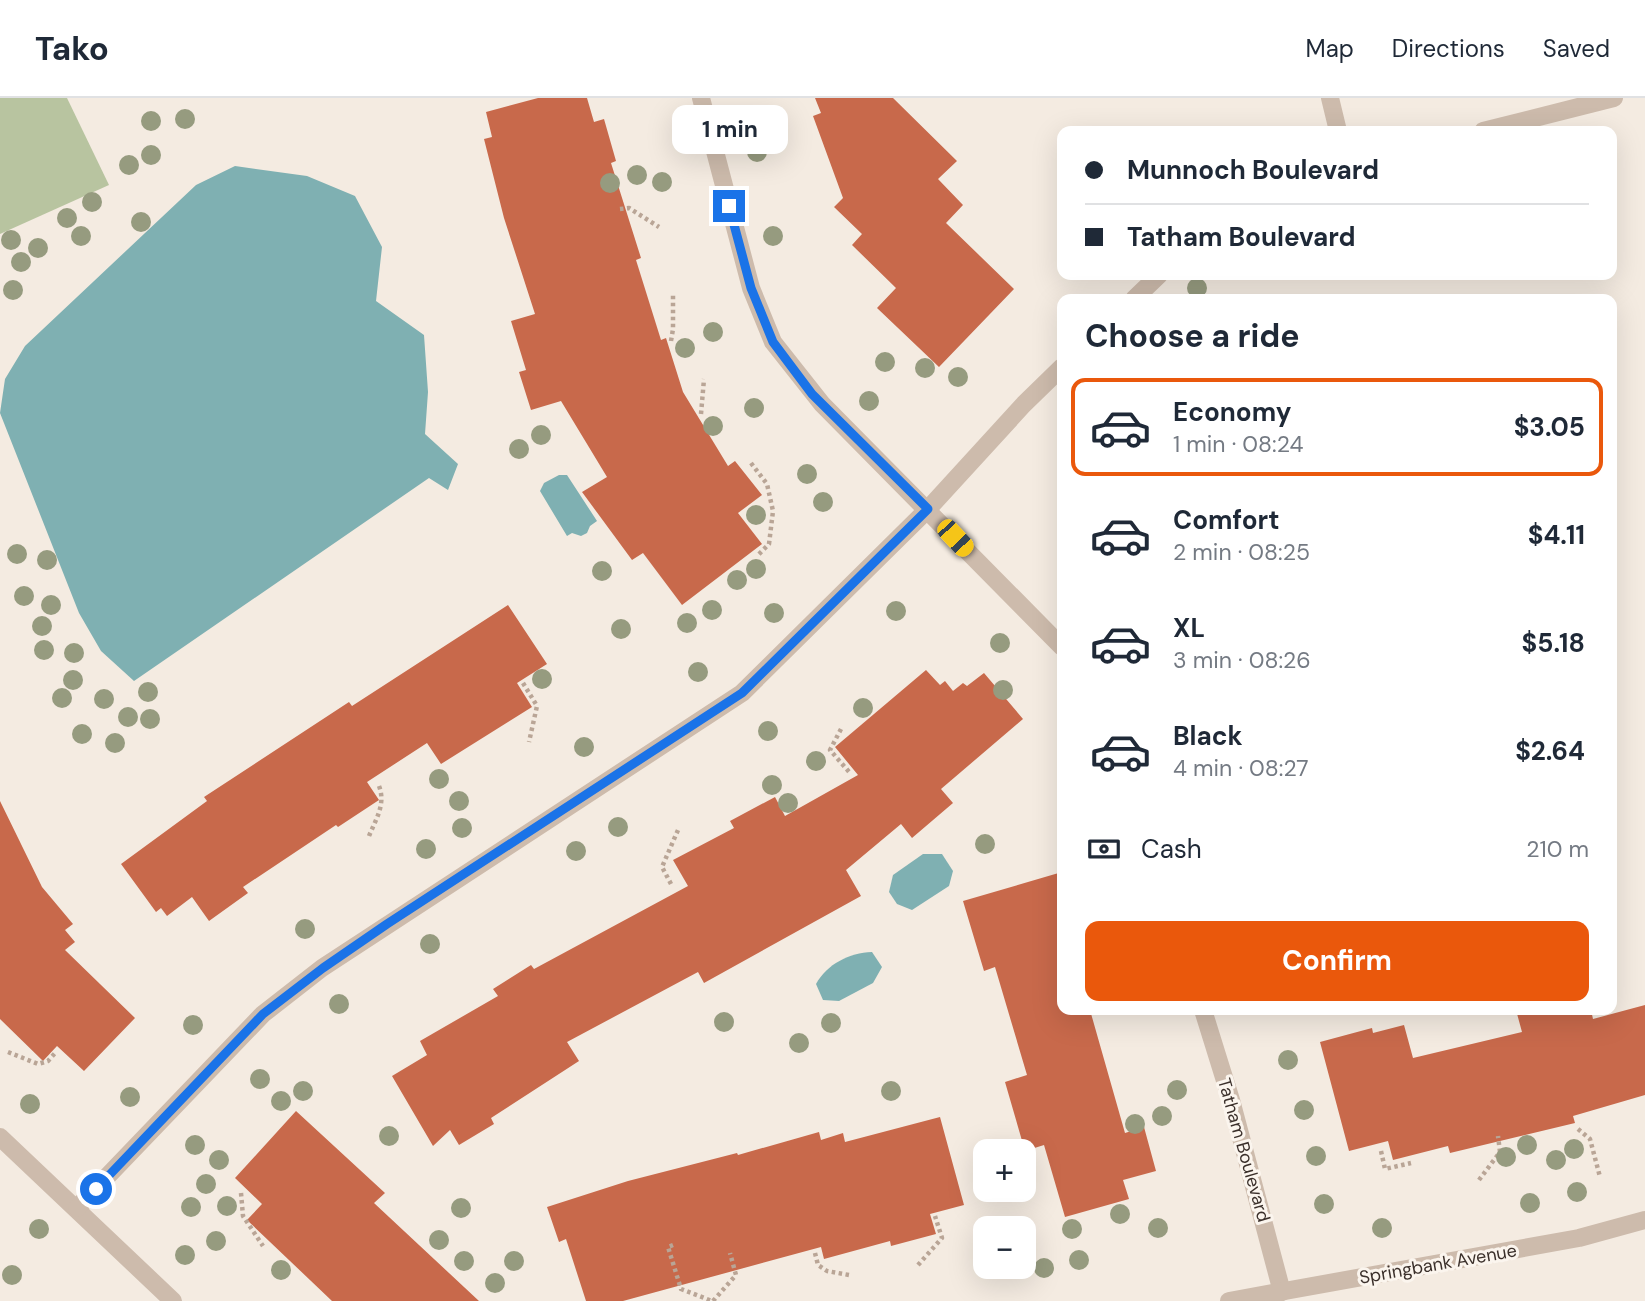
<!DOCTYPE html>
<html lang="en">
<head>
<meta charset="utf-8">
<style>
  body { margin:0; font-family:"DM Sans",sans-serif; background:#f6f6f7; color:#1f2937; height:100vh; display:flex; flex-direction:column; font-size:26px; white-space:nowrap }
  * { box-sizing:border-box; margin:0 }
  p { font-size:23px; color:#747a83 }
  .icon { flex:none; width:38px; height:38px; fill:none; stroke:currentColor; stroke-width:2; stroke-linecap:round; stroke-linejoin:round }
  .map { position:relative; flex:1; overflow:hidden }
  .side { position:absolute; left:1057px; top:196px; width:560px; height:721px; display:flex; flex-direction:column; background:#fff; border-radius:14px; box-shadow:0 7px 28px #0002 }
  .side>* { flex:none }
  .top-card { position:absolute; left:1057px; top:28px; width:560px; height:154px; border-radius:14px; box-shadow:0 7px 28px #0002; display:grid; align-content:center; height:154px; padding:0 28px; background:#fff }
  .buttons { position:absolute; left:973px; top:1041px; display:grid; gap:14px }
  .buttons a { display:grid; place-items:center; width:63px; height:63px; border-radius:14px; background:#fff; box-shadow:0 7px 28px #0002; font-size:35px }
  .end { position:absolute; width:32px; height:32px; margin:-16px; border:9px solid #1a73e8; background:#fff; box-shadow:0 0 0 4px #fff }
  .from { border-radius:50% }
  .bubble { position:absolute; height:49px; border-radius:14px; background:#fff; box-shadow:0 7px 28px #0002; font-size:23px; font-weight:700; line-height:49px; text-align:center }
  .car { position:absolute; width:21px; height:42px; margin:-21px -10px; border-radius:9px; box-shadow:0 0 5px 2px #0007; background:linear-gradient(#f5c518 24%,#345 0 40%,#f5c518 0 76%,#345 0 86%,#f5c518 0) }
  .top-card b { display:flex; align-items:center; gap:24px; height:66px; font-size:26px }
  .top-card b+b { border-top:2px solid #e0e1e3 }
  .top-card i { width:18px; height:18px; background:#1f2937 }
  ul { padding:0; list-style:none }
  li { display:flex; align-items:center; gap:21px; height:98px; margin:0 14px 10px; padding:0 14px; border:4px solid transparent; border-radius:14px }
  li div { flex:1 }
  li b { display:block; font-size:26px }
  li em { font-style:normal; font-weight:700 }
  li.selected { border-color:#ea580c }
  li>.icon { width:63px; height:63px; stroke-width:1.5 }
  h2 { padding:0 28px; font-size:32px; line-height:84px }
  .pay { display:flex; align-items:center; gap:18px; height:77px; padding:0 28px; font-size:26px }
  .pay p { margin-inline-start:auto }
  .action { display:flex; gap:14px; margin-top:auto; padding:14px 28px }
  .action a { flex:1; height:80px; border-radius:14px; background:#ea580c; color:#fff; font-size:28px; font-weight:700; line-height:80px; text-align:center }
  header { display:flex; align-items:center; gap:42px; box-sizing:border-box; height:98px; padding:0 35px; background:#fff; border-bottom:2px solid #e0e1e3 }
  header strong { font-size:33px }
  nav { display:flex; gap:38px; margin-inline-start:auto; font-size:24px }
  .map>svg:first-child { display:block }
  .green { fill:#b8c4a0 }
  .water { fill:#7fb0b2 }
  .building { fill:#c8694b }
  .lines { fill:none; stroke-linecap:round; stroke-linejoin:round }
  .path { stroke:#b9a596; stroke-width:4.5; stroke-dasharray:3.5 3.5; stroke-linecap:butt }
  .minor { stroke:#cdbbac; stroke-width:18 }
  .tree { fill:#969b7f }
  .route { stroke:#1a73e8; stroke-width:9 }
  .labels { text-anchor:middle; stroke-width:6; stroke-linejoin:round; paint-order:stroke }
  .street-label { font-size:18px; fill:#3b302b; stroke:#fbf5ee }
</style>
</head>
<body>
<header>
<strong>Tako</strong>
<nav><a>Map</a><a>Directions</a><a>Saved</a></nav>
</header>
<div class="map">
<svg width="1645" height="1203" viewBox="0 0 1645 1203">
  <rect width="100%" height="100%" fill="#f4ebe1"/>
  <polygon class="green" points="0,0 67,0 109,87 0,136"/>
  <g class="water">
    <polygon points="235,68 307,78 355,98 382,149 376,203 424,237 428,294 425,336 458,366 448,392 429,380 134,583 101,553 79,515 0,315 5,281 25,248 196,87"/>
    <polygon points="559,377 567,377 597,423 590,428 587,435 581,438 572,435 567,438 540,393 544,385"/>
    <polygon points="923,756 942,756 953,773 949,788 912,812 897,806 889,794 893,777"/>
    <path d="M872,854L882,869L873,885L839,903L823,902L816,886C827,866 849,855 872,854Z"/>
  </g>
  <g class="building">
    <polygon points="538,0 587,0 594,24 604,21 616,63 611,65 641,160 636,162 661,242 666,240 683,294 728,368 735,363 762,397 738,415 762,446 682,507 643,455 632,462 582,394 607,379 561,303 531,312 519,274 526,272 511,223 535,216 504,120 484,41 492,39 486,14"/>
    <polygon points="815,0 893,0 957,63 938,81 963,107 946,125 1014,191 939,269 877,210 896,190 852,147 862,136 834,109 843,100 813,18 821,15"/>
    <polygon points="508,507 547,566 517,585 532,609 441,666 427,645 367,684 379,702 338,729 336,727 243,789 248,795 209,823 192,799 167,818 161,810 156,814 121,766 207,703 204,699 349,604 352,608"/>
    <polygon points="926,572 940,587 945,583 953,593 963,585 967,588 984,575 1023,621 941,691 953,705 912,740 901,726 846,772 861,798 704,885 698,874 567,944 579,963 491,1020 494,1026 459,1047 450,1032 433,1048 392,978 427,957 420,943 498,898 493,891 531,867 534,871 688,788 673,762 734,730 730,723 775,699 785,718 858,677 835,649"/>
    <polygon points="0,703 42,789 73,826 65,832 75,844 65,852 135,920 84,973 57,948 43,963 0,921"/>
    <polygon points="1062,774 1062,912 1090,912 1125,1035 1144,1029 1156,1073 1123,1082 1129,1101 1065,1119 1044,1047 1025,1053 1005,984 1027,977 995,869 984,873 963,803"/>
    <polygon points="1645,907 1645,997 1573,1018 1575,1025 1450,1055 1448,1048 1393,1062 1388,1043 1349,1053 1320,944 1372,930 1373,935 1404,927 1413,960 1522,934 1516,912 1591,912 1593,921"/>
    <polygon points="296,1013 385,1095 374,1105 479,1203 332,1203 247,1122 262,1106 235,1080"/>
    <polygon points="940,1019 964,1107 930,1116 936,1136 891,1148 890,1143 824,1161 821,1149 623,1203 586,1203 566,1141 559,1144 547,1109 628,1083 737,1055 738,1057 819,1034 821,1042 843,1035 845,1044"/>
  </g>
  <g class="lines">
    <g class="path">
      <polyline points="620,111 629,110 659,129"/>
      <polyline points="671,243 673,231 673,195"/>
      <polyline points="701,316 704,281"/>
      <polyline points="751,365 767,386 773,413 769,446 758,457"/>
      <polyline points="523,585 537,608 529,644"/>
      <polyline points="841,631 830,652 850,675"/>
      <path d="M369,738C376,721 386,706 379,688"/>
      <polyline points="671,786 662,769 678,732"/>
      <polyline points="8,954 38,966 48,963 56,954"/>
      <polyline points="1578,1031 1590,1041 1600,1079"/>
      <polyline points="1381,1053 1385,1071 1411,1065"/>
      <polyline points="1479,1082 1500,1054 1498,1038"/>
      <polyline points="241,1095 243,1118 263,1148"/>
      <polyline points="673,1147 668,1149 681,1191 712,1203"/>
      <polyline points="815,1155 818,1167 827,1173 849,1177"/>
      <polyline points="918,1167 942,1140 935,1118"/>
      <polyline points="713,1203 736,1177 730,1155"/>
    </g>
    <g class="minor">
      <polyline points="701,0 751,190 773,244 822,306 1062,549"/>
      <polyline points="1330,0 1338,33"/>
      <polyline points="1483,33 1614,0"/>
      <polyline points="1134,201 1159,177"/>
      <polyline points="1203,912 1231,1002 1282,1194"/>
      <polyline points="0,1039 173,1203"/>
      <polyline points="77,1110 263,916 322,870 742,595 928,411 1024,306 1062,269"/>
      <polyline points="1229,1203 1579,1140 1645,1122"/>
    </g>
  </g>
  <g class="tree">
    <circle cx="185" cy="21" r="10"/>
    <circle cx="151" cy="23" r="10"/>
    <circle cx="757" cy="54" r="10"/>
    <circle cx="151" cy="57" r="10"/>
    <circle cx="129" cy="67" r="10"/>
    <circle cx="637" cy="77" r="10"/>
    <circle cx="662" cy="84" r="10"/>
    <circle cx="610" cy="85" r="10"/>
    <circle cx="92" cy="104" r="10"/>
    <circle cx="67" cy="120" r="10"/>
    <circle cx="141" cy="124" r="10"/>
    <circle cx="81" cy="138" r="10"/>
    <circle cx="773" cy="138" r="10"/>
    <circle cx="11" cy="142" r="10"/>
    <circle cx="38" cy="150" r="10"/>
    <circle cx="21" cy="164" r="10"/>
    <circle cx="1197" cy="190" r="10"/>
    <circle cx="13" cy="192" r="10"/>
    <circle cx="713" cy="234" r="10"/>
    <circle cx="685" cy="250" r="10"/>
    <circle cx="885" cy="264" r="10"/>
    <circle cx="925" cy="270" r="10"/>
    <circle cx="958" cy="279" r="10"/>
    <circle cx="869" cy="303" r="10"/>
    <circle cx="754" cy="310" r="10"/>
    <circle cx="713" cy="328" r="10"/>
    <circle cx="541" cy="337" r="10"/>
    <circle cx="519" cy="351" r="10"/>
    <circle cx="807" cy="376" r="10"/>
    <circle cx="823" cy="404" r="10"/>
    <circle cx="756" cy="417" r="10"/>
    <circle cx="17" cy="456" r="10"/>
    <circle cx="47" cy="462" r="10"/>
    <circle cx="756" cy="471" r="10"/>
    <circle cx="602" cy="473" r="10"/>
    <circle cx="737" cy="482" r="10"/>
    <circle cx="24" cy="498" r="10"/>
    <circle cx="51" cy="507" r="10"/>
    <circle cx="712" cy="512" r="10"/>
    <circle cx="896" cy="513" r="10"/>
    <circle cx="774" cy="515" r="10"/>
    <circle cx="687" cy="525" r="10"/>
    <circle cx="42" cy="528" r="10"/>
    <circle cx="621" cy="531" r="10"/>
    <circle cx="1000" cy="545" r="10"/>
    <circle cx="44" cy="552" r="10"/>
    <circle cx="74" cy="555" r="10"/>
    <circle cx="698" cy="574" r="10"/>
    <circle cx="542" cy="581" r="10"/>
    <circle cx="73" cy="582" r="10"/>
    <circle cx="1003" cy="592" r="10"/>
    <circle cx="148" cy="594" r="10"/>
    <circle cx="62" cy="600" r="10"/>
    <circle cx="104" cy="601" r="10"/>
    <circle cx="863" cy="610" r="10"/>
    <circle cx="128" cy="619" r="10"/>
    <circle cx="150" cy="621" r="10"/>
    <circle cx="768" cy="633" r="10"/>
    <circle cx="82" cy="636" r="10"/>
    <circle cx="115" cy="645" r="10"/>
    <circle cx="584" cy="649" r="10"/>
    <circle cx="816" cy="663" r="10"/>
    <circle cx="439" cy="681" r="10"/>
    <circle cx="772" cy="687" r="10"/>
    <circle cx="459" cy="703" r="10"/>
    <circle cx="788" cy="705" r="10"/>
    <circle cx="618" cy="729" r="10"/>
    <circle cx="462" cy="730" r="10"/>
    <circle cx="985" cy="746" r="10"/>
    <circle cx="426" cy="751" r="10"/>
    <circle cx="576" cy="753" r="10"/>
    <circle cx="305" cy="831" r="10"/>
    <circle cx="430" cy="846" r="10"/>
    <circle cx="339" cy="906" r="10"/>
    <circle cx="724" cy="924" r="10"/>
    <circle cx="831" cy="925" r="10"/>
    <circle cx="193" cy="927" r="10"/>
    <circle cx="799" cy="945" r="10"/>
    <circle cx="1288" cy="962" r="10"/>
    <circle cx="260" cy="981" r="10"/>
    <circle cx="1177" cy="992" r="10"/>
    <circle cx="303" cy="993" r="10"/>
    <circle cx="891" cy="993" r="10"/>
    <circle cx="130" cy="999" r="10"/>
    <circle cx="281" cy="1003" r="10"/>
    <circle cx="30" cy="1006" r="10"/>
    <circle cx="1304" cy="1012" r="10"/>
    <circle cx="1162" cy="1018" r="10"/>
    <circle cx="1135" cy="1026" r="10"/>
    <circle cx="389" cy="1038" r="10"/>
    <circle cx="195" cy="1047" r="10"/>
    <circle cx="1527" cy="1047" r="10"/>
    <circle cx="1574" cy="1051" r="10"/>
    <circle cx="1316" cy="1058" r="10"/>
    <circle cx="1506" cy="1059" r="10"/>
    <circle cx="219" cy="1062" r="10"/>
    <circle cx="1556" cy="1062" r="10"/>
    <circle cx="206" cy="1086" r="10"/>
    <circle cx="1577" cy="1094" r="10"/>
    <circle cx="1530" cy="1105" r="10"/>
    <circle cx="1324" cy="1106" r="10"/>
    <circle cx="227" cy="1108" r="10"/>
    <circle cx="191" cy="1109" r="10"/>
    <circle cx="461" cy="1110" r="10"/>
    <circle cx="1120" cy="1116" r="10"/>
    <circle cx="1158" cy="1130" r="10"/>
    <circle cx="1382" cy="1130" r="10"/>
    <circle cx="39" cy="1131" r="10"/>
    <circle cx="1072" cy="1131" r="10"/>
    <circle cx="439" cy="1142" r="10"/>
    <circle cx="216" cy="1143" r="10"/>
    <circle cx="185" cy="1157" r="10"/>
    <circle cx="1079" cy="1162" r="10"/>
    <circle cx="464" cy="1163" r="10"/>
    <circle cx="514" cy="1163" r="10"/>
    <circle cx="1044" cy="1170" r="10"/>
    <circle cx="281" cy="1172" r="10"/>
    <circle cx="12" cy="1177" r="10"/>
    <circle cx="495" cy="1185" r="10"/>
  </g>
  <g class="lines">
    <polyline class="route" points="96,1091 263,916 323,870 387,826 742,595 928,411 812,296 773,244 751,190 729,108"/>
  </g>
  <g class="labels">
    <g class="street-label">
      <text transform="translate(1244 1052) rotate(74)" y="6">Tatham Boulevard</text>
      <text transform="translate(1438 1166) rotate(-10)" y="6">Springbank Avenue</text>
    </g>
  </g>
</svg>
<div class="buttons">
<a>+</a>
<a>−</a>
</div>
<i class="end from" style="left:96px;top:1091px"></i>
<i class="end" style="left:729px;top:108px"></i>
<div class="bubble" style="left:672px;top:7px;width:116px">1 min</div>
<i class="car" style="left:955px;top:440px;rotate:137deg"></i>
<div class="top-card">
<b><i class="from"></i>Munnoch Boulevard</b>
<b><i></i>Tatham Boulevard</b>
</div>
<section class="side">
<h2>Choose a ride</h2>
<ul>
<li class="selected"><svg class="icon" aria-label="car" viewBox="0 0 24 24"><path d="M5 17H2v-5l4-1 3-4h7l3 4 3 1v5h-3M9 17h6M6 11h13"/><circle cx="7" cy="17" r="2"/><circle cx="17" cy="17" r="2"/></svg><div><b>Economy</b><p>1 min · 08:24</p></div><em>$3.05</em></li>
<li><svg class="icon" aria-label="car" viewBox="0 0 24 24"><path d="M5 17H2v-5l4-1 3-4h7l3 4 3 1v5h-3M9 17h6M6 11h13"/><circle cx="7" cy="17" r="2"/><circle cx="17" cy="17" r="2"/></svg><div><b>Comfort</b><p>2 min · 08:25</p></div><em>$4.11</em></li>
<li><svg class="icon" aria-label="car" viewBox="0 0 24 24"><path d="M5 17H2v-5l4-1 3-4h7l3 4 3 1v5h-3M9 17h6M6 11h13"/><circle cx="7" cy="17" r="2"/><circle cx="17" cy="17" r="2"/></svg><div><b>XL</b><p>3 min · 08:26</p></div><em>$5.18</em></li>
<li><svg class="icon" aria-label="car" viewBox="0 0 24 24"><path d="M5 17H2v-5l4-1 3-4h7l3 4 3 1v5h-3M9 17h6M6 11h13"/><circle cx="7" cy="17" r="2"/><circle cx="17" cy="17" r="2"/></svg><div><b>Black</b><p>4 min · 08:27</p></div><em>$2.64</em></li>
</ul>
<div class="pay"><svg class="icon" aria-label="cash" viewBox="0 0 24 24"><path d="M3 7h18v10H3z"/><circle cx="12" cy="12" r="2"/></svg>Cash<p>210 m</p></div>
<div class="action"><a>Confirm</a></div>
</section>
</div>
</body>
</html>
